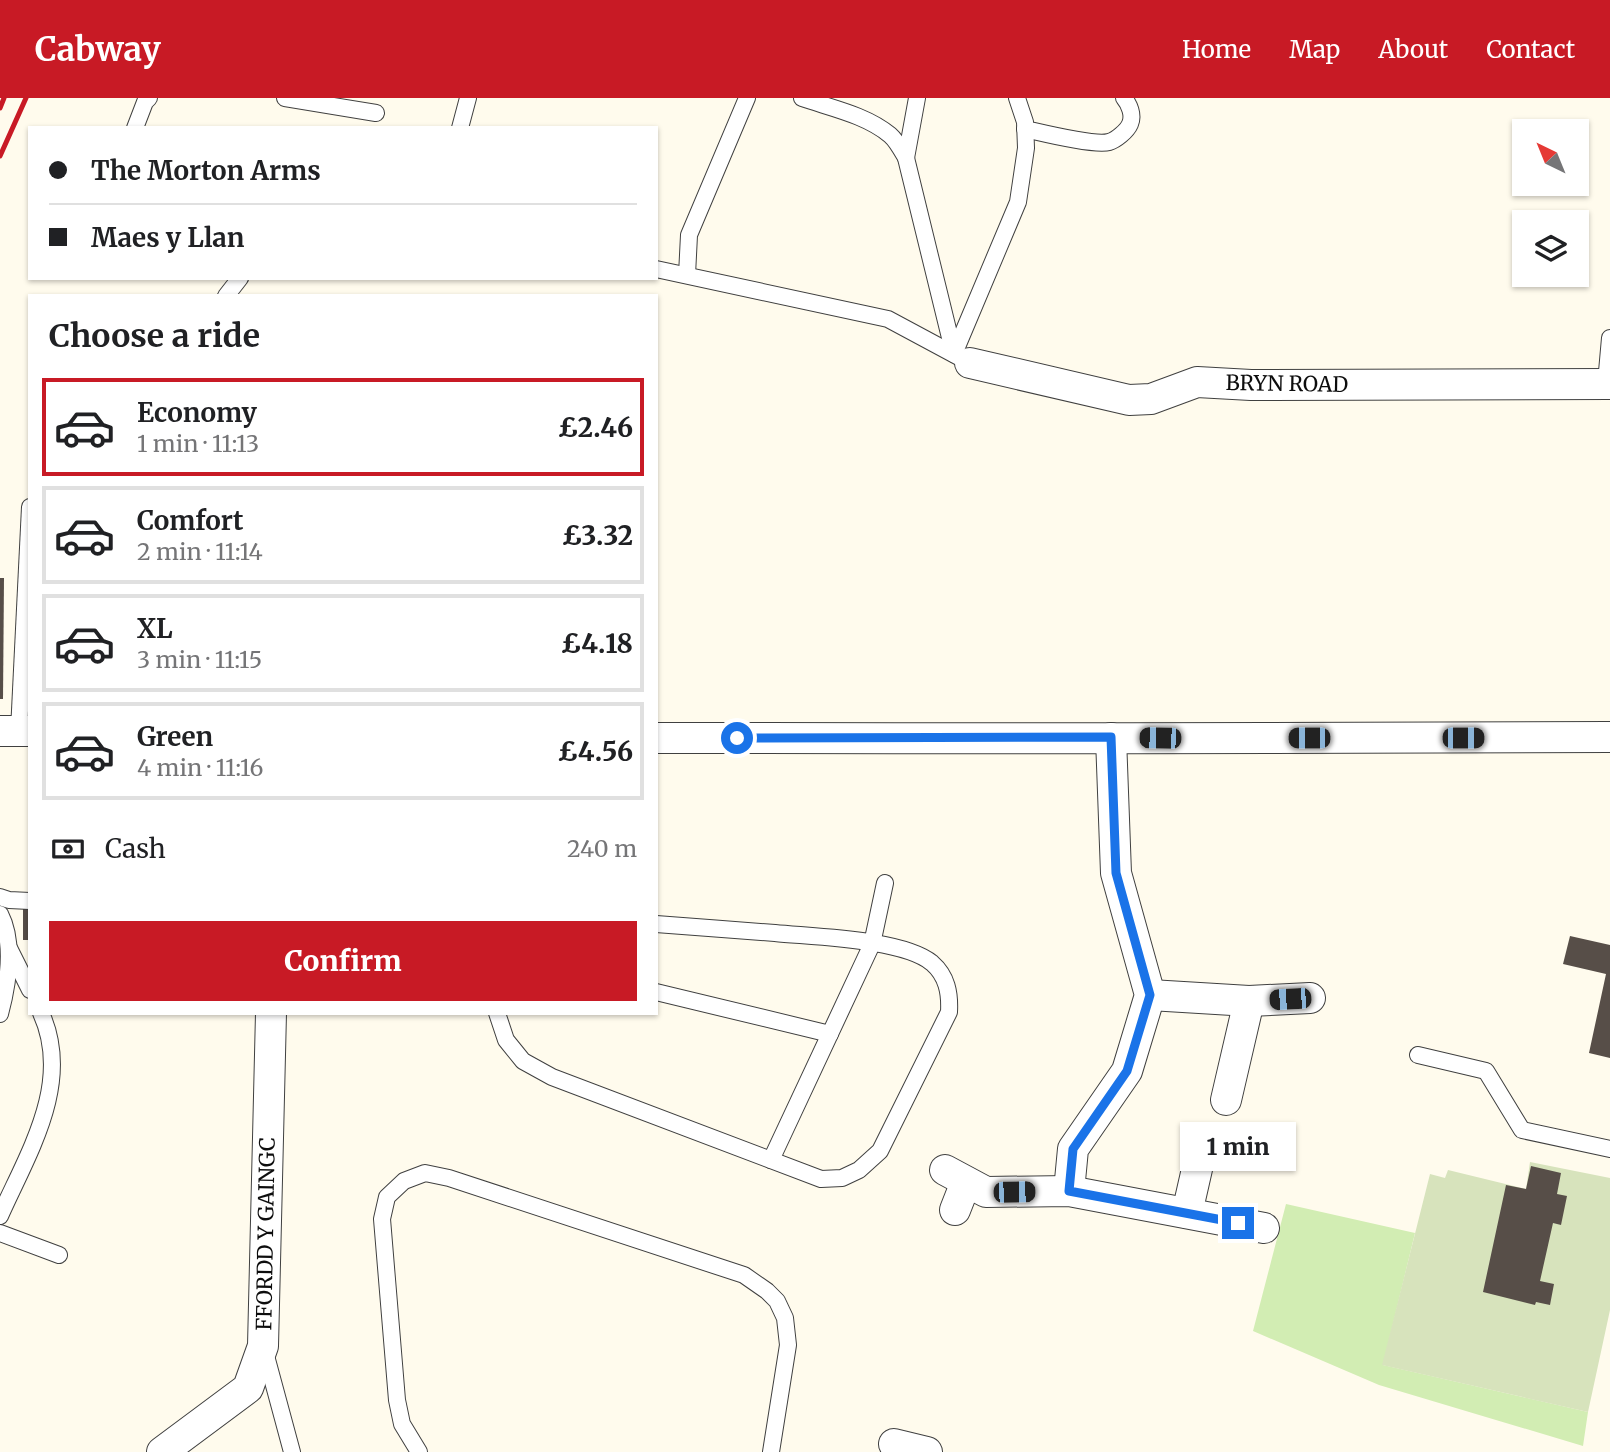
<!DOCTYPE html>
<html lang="en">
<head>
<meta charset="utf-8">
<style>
  body { margin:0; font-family:Merriweather,serif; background:#f6f6f6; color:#202124; height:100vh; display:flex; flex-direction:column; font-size:26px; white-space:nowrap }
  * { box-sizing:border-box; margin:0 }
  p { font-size:23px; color:#757577 }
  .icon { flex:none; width:38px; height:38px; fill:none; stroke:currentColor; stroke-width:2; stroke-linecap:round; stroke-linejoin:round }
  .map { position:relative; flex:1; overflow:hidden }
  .drawer { position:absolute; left:28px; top:196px; width:630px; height:721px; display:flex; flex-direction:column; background:#fff; border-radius:0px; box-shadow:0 2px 5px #0004 }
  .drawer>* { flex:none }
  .guide { position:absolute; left:28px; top:28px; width:630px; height:154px; border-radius:0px; box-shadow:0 2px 5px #0004; display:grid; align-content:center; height:154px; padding:0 21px; background:#fff }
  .needle { width:46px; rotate:317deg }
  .fabs { position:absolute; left:1512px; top:21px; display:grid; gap:14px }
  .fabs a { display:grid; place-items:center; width:77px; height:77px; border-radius:0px; background:#fff; box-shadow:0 2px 5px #0004; font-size:35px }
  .end { position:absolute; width:32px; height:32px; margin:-16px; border:9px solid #1a73e8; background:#fff; box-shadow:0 0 0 4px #fff }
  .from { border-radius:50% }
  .bubble { position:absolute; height:49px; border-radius:0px; background:#fff; box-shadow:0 2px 5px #0004; font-size:23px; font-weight:800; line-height:49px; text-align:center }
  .car { position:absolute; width:21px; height:42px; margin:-21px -10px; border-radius:9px; box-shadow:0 0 5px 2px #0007; background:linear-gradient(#222 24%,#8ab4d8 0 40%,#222 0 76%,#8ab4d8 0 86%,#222 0) }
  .guide b { display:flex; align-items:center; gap:24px; height:66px; font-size:26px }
  .guide b+b { border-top:2px solid #e0e0e0 }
  .guide i { width:18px; height:18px; background:#202124 }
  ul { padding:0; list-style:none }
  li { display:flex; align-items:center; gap:21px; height:98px; margin:0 14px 10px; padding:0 7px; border:4px solid #e0e0e0; border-radius:0px }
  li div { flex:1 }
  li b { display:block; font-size:26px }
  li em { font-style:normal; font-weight:800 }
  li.current { border-color:#c81a25 }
  li>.icon { width:63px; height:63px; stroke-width:1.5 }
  h2 { padding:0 21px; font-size:32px; line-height:84px }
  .pay { display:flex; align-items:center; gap:18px; height:77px; padding:0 21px; font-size:26px }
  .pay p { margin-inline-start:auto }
  .cta { display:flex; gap:14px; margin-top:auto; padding:14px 21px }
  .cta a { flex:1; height:80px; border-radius:0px; background:#c81a25; color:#fff; font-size:28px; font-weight:800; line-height:80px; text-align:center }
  header { display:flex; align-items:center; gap:42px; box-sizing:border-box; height:98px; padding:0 35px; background:#c81a25; color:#fff }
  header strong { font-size:33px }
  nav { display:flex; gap:38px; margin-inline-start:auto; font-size:24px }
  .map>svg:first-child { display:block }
  .green { fill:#d2edb3 }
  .cemetery { fill:#d7e3bc }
  .building { fill:#574e48 }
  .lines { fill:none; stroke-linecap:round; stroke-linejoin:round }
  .lane-casing { stroke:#404040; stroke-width:18 }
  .street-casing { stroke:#404040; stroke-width:32 }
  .lane { stroke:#fff; stroke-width:16 }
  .street { stroke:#fff; stroke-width:30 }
  .rail { stroke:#c81a25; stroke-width:5 }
  .route { stroke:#1a73e8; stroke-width:9 }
  .labels { text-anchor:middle; stroke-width:7; stroke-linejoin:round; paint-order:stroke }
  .street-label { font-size:21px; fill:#0d0d0d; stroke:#fff }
</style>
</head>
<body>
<header>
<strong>Cabway</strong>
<nav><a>Home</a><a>Map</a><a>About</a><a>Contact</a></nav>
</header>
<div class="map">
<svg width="1610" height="1354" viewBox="0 0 1610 1354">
  <rect width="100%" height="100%" fill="#fffbed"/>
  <polygon class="green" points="1286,1106 1415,1135 1383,1267 1588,1314 1583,1348 1379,1287 1253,1233"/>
  <polygon class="cemetery" points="1530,1064 1610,1080 1610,1212 1588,1314 1382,1267 1430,1076 1445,1080 1448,1072 1526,1091"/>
  <g class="building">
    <polygon points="0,480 4,480 3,601 0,601"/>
    <rect x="23" y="809" width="7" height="33"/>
    <polygon points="1570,838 1610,847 1610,960 1589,955 1606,876 1563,866"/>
    <polygon points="1531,1068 1561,1075 1557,1096 1567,1098 1561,1127 1553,1125 1540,1183 1554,1186 1550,1207 1536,1204 1535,1207 1483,1194 1506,1087 1526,1091"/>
  </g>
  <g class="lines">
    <defs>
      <g id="lane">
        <polyline points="285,0 376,15"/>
        <path d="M802,0C831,10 866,17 890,37C897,43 902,53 906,60L954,256"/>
        <polyline points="135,30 145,4 149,0"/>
        <polyline points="460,30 468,0"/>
        <path d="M1025,31C1043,35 1095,48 1109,44C1116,42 1127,33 1130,26C1134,17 1129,6 1124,0"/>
        <polyline points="906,60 917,0"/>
        <polyline points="656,171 888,221 970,265"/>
        <polyline points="687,177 689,137 747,0"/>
        <polyline points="226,198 240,180"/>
        <polyline points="954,256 1018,104 1026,50 1025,24 1017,0"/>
        <polyline points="1606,285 1610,240"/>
        <polyline points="19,633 30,409"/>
        <polyline points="0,799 9,802 30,803"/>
        <path d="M0,816C15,845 8,886 0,916"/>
        <polyline points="9,850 30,892"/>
        <polyline points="656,894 830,936"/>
        <path d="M497,915L506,942L523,963L552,979L821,1081L842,1080L859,1072L880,1053L949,914C950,895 947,878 932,865C903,841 814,839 775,835C735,832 696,829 656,826"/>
        <polyline points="1418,957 1486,973 1522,1032 1610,1051"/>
        <polyline points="771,1062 872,846 885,785"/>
        <path d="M0,1118C28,1055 73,985 41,915"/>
        <polyline points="0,1135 59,1157"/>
        <polyline points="265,1254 292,1354"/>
        <polyline points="419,1354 402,1326 397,1302 382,1121 387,1099 404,1083 425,1075 449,1080 744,1177 767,1193 777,1203 785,1220 788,1247 771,1354"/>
      </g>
      <g id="street">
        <polyline points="970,265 1129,302 1151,301 1197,284 1251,287 1610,286"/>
        <polyline points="0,633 30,633"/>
        <path d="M656,640C974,640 1292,641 1610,639"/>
        <polyline points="1150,897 1249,903 1310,900"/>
        <polyline points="1226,1002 1249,903"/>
        <polyline points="945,1072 986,1094 1069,1093 1264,1130"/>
        <polyline points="1069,1093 1073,1051 1127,973 1150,897 1116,775 1111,640"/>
        <polyline points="955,1112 966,1084"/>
        <polyline points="1187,1115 1202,1049"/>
        <polyline points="894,1346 927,1354"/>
        <polyline points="162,1354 248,1290 263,1248 271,915"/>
      </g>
    </defs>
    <use href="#lane" class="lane-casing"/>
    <use href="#street" class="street-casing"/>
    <use href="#lane" class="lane"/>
    <use href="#street" class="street"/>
    <g class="rail">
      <polyline points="0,10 4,0"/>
      <polyline points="0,58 26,0"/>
    </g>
  </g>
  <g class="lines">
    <polyline class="route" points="737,640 1111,639 1116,775 1150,897 1127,973 1073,1051 1069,1093 1238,1125"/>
  </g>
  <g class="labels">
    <g class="street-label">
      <text transform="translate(1287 286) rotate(1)" y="7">BRYN ROAD</text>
      <text transform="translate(266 1136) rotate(-89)" y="7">FFORDD Y GAINGC</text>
    </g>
  </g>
</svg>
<div class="fabs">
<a><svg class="needle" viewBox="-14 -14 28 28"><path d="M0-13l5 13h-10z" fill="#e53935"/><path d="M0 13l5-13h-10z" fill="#757577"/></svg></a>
<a><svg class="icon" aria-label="layers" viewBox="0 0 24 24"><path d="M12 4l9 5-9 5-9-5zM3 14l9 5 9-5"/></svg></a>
</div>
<i class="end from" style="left:737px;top:640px"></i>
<i class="end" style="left:1238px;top:1125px"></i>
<div class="bubble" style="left:1180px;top:1024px;width:116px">1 min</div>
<i class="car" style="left:1160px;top:640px;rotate:271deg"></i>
<i class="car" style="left:1309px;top:640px;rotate:270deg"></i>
<i class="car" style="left:1463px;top:640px;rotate:90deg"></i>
<i class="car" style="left:1290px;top:901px;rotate:267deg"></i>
<i class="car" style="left:1014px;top:1094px;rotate:89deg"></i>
<div class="guide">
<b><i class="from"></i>The Morton Arms</b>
<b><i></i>Maes y Llan</b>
</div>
<section class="drawer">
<h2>Choose a ride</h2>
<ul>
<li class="current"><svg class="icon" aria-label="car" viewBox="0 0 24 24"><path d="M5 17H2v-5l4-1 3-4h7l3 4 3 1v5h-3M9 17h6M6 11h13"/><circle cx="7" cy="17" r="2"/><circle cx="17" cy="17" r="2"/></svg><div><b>Economy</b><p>1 min · 11:13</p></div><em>£2.46</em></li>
<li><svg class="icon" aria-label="car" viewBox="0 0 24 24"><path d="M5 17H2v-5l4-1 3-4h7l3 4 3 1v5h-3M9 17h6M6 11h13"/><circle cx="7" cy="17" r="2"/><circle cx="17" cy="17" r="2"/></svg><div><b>Comfort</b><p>2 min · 11:14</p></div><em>£3.32</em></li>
<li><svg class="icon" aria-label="car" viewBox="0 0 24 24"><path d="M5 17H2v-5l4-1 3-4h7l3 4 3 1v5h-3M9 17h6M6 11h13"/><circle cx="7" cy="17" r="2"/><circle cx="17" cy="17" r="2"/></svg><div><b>XL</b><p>3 min · 11:15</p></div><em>£4.18</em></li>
<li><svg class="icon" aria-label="car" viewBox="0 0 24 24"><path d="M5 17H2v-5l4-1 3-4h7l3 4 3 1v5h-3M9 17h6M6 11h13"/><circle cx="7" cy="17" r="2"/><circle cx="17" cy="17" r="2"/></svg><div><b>Green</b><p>4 min · 11:16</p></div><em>£4.56</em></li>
</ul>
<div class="pay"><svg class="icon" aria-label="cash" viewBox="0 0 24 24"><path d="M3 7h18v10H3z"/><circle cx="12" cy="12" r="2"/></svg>Cash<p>240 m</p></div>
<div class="cta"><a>Confirm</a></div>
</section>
</div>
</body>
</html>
